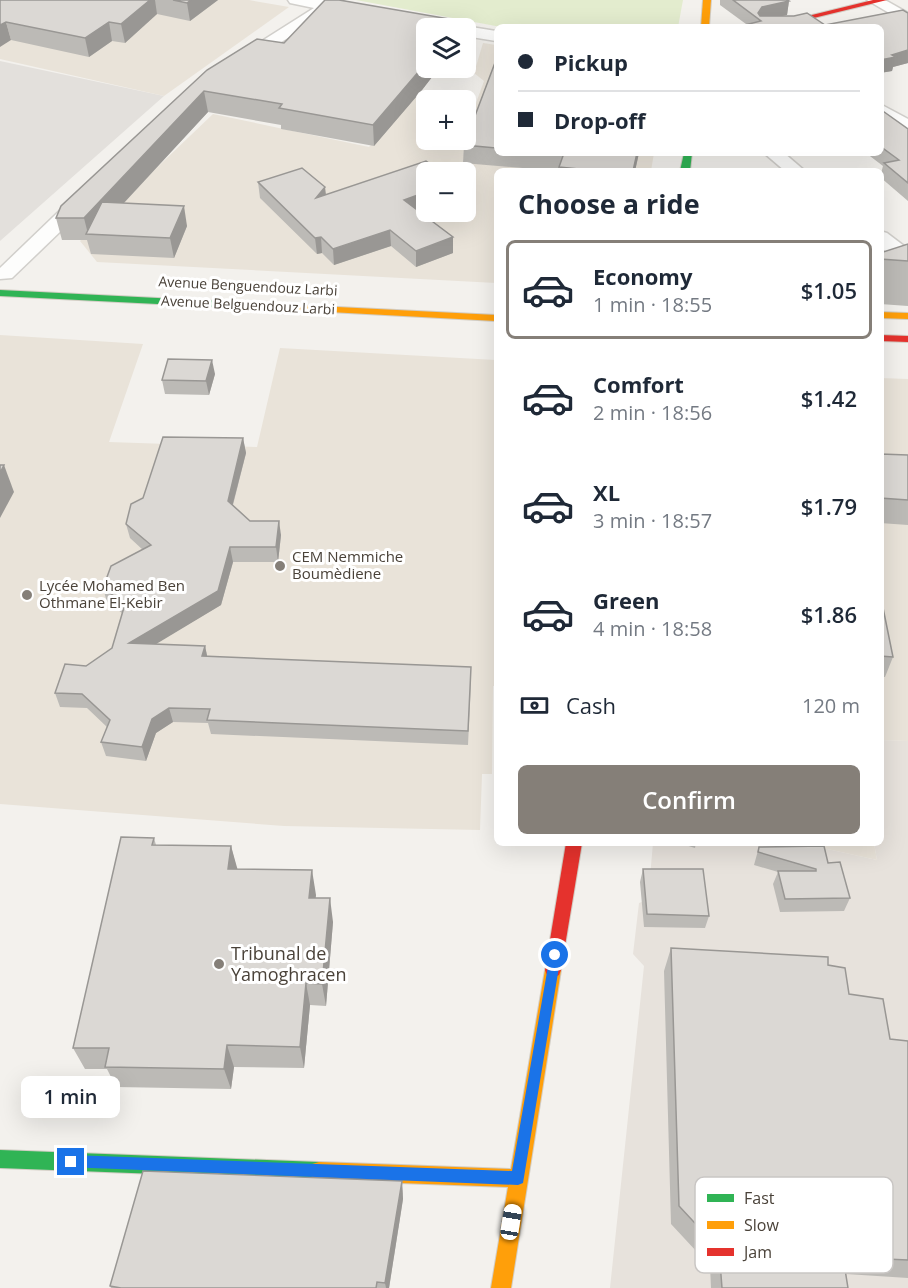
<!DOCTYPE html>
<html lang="en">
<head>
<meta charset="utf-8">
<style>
  body { margin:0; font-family:"Open Sans",sans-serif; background:#f2f2f3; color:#1f2937; height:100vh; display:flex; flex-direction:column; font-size:22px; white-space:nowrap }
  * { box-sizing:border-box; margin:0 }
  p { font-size:20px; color:#747a83 }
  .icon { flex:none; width:33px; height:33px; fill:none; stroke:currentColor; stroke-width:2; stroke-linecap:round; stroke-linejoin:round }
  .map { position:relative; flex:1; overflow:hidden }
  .sheet { position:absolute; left:494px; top:168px; width:390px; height:678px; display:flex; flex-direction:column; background:#fff; border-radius:9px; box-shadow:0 6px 24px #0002 }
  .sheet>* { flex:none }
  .banner { position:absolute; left:494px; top:24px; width:390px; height:132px; border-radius:9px; box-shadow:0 6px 24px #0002; display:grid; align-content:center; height:132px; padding:0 24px; background:#fff }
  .tools { position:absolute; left:416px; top:18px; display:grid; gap:12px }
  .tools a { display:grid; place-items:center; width:60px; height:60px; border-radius:9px; background:#fff; box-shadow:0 6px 24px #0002; font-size:30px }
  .end { position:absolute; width:27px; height:27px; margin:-14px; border:8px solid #1a73e8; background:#fff; box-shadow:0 0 0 3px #fff }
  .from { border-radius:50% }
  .bubble { position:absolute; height:42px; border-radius:9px; background:#fff; box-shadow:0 6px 24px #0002; font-size:20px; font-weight:600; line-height:42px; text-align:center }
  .car { position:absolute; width:18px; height:36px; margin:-18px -9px; border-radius:8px; box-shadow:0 0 4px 2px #0007; background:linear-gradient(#fff 24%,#345 0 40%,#fff 0 76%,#345 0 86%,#fff 0) }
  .banner b { display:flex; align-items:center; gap:21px; height:57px; font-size:22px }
  .banner b+b { border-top:2px solid #e0e1e3 }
  .banner i { width:15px; height:15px; background:#1f2937 }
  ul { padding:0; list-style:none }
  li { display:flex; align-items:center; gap:18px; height:99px; margin:0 12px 9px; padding:0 12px; border:3px solid transparent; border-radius:9px }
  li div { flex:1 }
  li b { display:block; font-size:22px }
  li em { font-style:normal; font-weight:600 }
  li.current { border-color:#857f78 }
  li>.icon { width:54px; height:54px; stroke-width:1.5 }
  h2 { padding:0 24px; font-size:27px; line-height:72px }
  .pay { display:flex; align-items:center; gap:15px; height:66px; padding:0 24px; font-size:22px }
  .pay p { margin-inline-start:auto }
  .primary-button { display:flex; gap:12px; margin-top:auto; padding:12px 24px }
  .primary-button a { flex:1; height:69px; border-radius:9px; background:#857f78; color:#fff; font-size:24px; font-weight:600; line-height:69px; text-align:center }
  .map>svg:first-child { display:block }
  .residential { fill:#e7e2dc }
  .industrial { fill:#e3e0dc }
  .education { fill:#e9e3d9; fill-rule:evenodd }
  .green { fill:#e3ecce }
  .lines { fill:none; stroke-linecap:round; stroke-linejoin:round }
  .street-casing { stroke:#d1cfcb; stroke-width:3 }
  .fast-casing { stroke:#d2cdc4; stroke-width:2 }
  .slow-casing { stroke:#d2cdc4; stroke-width:2 }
  .jam-casing { stroke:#d2cdc4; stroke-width:2 }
  .street { fill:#fdfdfc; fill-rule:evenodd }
  .fast { fill:#30b455; fill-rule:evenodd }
  .slow { fill:#ff9f0a; fill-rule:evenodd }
  .jam { fill:#e5322d; fill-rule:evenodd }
  .wall { fill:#bcbab6 }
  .shaded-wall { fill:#999794 }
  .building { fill:#dbd8d4; stroke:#999794; stroke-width:1.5 }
  .route { fill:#1a73e8 }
  .poi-dot { fill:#857f78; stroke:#fff; stroke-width:2 }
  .labels { text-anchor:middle; stroke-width:6; stroke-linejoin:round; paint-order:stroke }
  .far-street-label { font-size:14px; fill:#4a4239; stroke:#fff }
  .poi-label { font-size:15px; fill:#4a4239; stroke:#fff; text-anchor:start }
  .near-poi-label { font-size:18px; fill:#4a4239; stroke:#fff; text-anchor:start }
  .key { fill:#fff; stroke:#c9c6c4; stroke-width:1.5 }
  .key-label { font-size:16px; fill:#4a4239 }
</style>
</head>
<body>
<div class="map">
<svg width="908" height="1288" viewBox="0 0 908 1288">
  <rect width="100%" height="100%" fill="#f3f1ed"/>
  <polygon class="residential" points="881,740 908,741 908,1288 610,1288 644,966 633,954 639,903 648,900 653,843 800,843 877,860 874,843 880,843"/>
  <polygon class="industrial" points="0,61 164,96 0,241"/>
  <g class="education">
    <polygon points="0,0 249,0 289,7 164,96 0,59"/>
    <path d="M483,43L496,45V153H654L651,171H496V283L97,262L80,241L213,114L369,147L420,91L463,100H426V140H465V101L476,103L484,81L474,73ZM426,172H465V212H426Z"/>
    <polygon points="0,335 143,344 109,442 257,447 280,348 496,360 496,686 493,686 492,774 482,774 480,830 284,826 0,804"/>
    <polygon points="880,378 908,379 908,741 881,740"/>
    <polygon points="800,843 874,843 877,860"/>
  </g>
  <polygon class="green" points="356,0 683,0 678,27 501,27"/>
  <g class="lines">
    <defs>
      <g id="street">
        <polygon points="288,0 344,0 340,5 344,8 341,11 330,11 247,64 235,64 233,61 235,58 314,8 290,3"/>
        <polygon points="867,0 885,0 908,13 908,24"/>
        <polygon points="465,26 496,31 496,41 465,36 465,28 459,28"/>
        <polygon points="880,104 908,119 908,132 880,117"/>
        <polygon points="764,153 784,153 805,171 785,171"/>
        <polygon points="84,192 91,194 93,198 91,202 12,278 0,279 0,268 77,194"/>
        <polygon points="880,231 887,233 908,249 908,265 901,263 880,247"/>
      </g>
      <g id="fast">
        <polygon points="684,153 692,153 690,171 680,171"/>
        <polygon points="0,290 278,304 283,307 278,310 0,296"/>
        <polygon points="0,1150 319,1162 326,1164 328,1171 326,1178 319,1180 0,1168"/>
      </g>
      <g id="slow">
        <polygon points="703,0 711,0 709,27 701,27"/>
        <polygon points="278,304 496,315 496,321 274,309 273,307"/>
        <polygon points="880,312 908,313 908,319 880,318"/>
        <polygon points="553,962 559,965 561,970 511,1288 491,1288 508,1187 319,1180 312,1178 310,1171 312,1164 319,1162 511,1169 545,970 547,965"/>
      </g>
      <g id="jam">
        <polygon points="873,0 887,0 777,27 763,27"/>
        <polygon points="880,335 908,336 908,342 880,341"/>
        <polygon points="566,843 582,843 561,970 559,975 553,978 547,975 545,970"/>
      </g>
    </defs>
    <use href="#street" class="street-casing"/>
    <use href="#fast" class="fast-casing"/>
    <use href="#slow" class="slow-casing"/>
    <use href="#jam" class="jam-casing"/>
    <use href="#street" class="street"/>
    <use href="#fast" class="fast"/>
    <use href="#slow" class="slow"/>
    <use href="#jam" class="jam"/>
  </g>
  <g class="wall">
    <polygon points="0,0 218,0 190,21 157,14 125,43 112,41 89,57 11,40"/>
    <polygon points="720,0 787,0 789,1 787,15 781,16 794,16 807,13 825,25 903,10 908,13 908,63 893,67 892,71 880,73 880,27 741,27 741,26 746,24 720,5"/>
    <polygon points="455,20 455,28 426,28 426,68 439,68 422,90 374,146 281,129 281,125 208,112 124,203 187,226 174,258 91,254 87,240 62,240 56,218 207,70 284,43"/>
    <polygon points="496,60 496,153 639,153 635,171 559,171 463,163 464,145"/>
    <polygon points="880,109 908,129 908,201 880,177 883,166 866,153 880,153"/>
    <polygon points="258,182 418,210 453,237 453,253 416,267 391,246 334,265 322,253 317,254 260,198"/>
    <polygon points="908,244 908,306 880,304 880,253"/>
    <polygon points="215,374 209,395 165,394 162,380"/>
    <polygon points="243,438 246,453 233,505 250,521 281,535 278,562 233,562 221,605 155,644 205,646 207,656 471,681 468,745 211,734 208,723 173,722 156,733 146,761 106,756 101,742 107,727 87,708 60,707 55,693 86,666 112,648 122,613 107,602 103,588 143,550 130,538 126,524 143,498"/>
    <polygon points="880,454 908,455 908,525 880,523"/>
    <polygon points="880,593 893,657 885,677 880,677"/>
    <polygon points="154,838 156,845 231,846 237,870 316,895 315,898 333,922 326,1006 310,1005 304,1068 234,1067 231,1089 116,1087 107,1069 85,1069 73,1048"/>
    <polygon points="679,843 696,843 695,848"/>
    <polygon points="759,847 828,863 850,898 844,911 780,912 773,884 778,872 754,865"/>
    <polygon points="643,869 709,916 705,928 644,927 640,882"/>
    <polygon points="671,948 828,965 849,994 890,1039 908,1041 908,1278 846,1274 848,1288 711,1288 710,1266 671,1224 664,971"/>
    <polygon points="402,1181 403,1199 389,1288 111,1288 110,1286"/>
  </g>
  <g class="shaded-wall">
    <polygon points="150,0 155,0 157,14 125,43 121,24"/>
    <polygon points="191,0 218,0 190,21 187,3"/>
    <polygon points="789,1 787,15 759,21 758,13 762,7"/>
    <polygon points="455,20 455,28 447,28"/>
    <polygon points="6,22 11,40 0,47 0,25"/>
    <polygon points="109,22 112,41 89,57 85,38"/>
    <polygon points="908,50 908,63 893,67 892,71 880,73 880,60 892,55"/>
    <polygon points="426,63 426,68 439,68 422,90 374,146 373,125"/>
    <polygon points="204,91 208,112 95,234 88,234 84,218"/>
    <polygon points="637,153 639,153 635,171 633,171"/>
    <polygon points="325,187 327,203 316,198"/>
    <polygon points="426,192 426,207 404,215 404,200"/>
    <polygon points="184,206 187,226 174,258 170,238"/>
    <polygon points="390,230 391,246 334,265 333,249"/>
    <polygon points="321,237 322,253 317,254 315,238"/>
    <polygon points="453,237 453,253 416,267 416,251"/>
    <polygon points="212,360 215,374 209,395 206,381"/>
    <polygon points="243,438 246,453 230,515 228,501"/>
    <polygon points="4,465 14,492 0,518 0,473"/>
    <polygon points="279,521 281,535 278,562 276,547"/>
    <polygon points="230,547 233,562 221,605 133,658 129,643"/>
    <polygon points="205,646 208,660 202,656"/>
    <polygon points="169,708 173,722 156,733 146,761 142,747 152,719"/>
    <polygon points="231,846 238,871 228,869"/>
    <polygon points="312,870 316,895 313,922 309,898"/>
    <polygon points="330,898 333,922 326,1006 322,984"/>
    <polygon points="306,983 310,1005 304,1068 300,1047"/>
    <polygon points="227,1045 234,1067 231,1089 224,1069"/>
    <polygon points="402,1181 403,1199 389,1288 386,1288 385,1283"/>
  </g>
  <g class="building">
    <polygon points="0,0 150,0 121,24 109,22 85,38 6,22 0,25"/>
    <polygon points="173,0 191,0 187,3"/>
    <polygon points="325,0 339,0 455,20 447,28 426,28 426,63 373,125 279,108 282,104 204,91 84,218 56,218 61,206 207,70 257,39 284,43"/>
    <polygon points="733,0 787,0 789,1 762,7 758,13 760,16 794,16 807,13 825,25 903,10 908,13 908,50 892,55 896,57 880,60 880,27 743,27 741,26 761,21"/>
    <polygon points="496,60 496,148 464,145"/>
    <polygon points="880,109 908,129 908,183 884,163 899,160 880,146"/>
    <polygon points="560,153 637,153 633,171 599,171 559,167 564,153"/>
    <polygon points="426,161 442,172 426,172 426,192 404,200 453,237 416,251 390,230 333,249 321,237 315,238 258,182 302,168 325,187 316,198"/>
    <polygon points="102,202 184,206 170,238 86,234"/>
    <polygon points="908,244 908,261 880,259 880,253"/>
    <polygon points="168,359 212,360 206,381 162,380"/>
    <polygon points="163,437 243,438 228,501 250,521 279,521 276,547 230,547 218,591 129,643 205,646 202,656 471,667 468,731 207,720 210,709 169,708 152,719 142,747 101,742 110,720 82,694 55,693 65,664 86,666 112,648 125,604 103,588 111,566 151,545 126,524 131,504 143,498"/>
    <polygon points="880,454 908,455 908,500 880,498"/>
    <polygon points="0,465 4,465 0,473"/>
    <polygon points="880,593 893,657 880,656"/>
    <polygon points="121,837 154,838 152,845 231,846 228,869 312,870 309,898 330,898 322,984 306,983 300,1047 227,1045 224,1069 105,1067 109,1048 73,1048"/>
    <polygon points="824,846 828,863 840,862 850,898 785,899 778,871 816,871 816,869 758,852 759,847"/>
    <polygon points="643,869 703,869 709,916 647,914"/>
    <polygon points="671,948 828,957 828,965 845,968 849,994 883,999 890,1039 908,1041 908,1260 843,1257 848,1288 722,1288 719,1249 679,1206"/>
    <polygon points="143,1171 402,1181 385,1283 377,1282 376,1288 121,1288 110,1286"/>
  </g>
  <polygon class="route" points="555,949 561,955 523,1183 518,1185 66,1167 64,1162 66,1157 71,1155 512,1171 550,955"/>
  <g class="poi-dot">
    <circle cx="280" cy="566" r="6"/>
    <circle cx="27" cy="595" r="6"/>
    <circle cx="219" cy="964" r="6"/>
  </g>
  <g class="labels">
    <g class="far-street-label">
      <text transform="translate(248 286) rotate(3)" y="5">Avenue Benguendouz Larbi</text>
      <text transform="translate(248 305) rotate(3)" y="5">Avenue Belguendouz Larbi</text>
    </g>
    <g class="poi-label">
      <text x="292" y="562">CEM Nemmiche<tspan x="292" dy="17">Boumèdiene</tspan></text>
      <text x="39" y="591">Lycée Mohamed Ben<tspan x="39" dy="17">Othmane El-Kebir</tspan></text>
    </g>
    <g class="near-poi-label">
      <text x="231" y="960">Tribunal de<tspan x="231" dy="21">Yamoghracen</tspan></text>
    </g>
  </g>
  <rect x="695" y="1177" width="198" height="96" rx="9" class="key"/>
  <rect x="707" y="1194" width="27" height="8" fill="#30b455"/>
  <rect x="707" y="1221" width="27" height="8" fill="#ff9f0a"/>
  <rect x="707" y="1248" width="27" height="8" fill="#e5322d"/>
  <g class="key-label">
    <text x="744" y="1204">Fast</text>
    <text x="744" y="1231">Slow</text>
    <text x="744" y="1258">Jam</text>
  </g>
</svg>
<div class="tools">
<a><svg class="icon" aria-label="layers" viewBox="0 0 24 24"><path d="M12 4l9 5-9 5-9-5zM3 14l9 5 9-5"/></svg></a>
<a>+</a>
<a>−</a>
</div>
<i class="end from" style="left:555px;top:955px"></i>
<i class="end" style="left:71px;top:1162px"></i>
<div class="bubble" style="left:21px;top:1076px;width:99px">1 min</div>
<i class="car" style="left:511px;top:1222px;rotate:9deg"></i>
<div class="banner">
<b><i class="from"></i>Pickup</b>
<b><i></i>Drop-off</b>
</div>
<section class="sheet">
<h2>Choose a ride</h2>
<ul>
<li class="current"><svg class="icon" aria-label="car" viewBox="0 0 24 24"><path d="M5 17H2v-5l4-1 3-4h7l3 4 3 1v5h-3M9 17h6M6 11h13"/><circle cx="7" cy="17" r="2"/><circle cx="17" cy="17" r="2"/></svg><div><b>Economy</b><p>1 min · 18:55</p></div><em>$1.05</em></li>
<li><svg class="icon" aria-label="car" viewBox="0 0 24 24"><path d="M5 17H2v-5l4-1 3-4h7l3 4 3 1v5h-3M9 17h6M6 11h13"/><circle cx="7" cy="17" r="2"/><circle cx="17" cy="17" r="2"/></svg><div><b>Comfort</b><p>2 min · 18:56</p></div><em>$1.42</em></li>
<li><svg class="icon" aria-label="car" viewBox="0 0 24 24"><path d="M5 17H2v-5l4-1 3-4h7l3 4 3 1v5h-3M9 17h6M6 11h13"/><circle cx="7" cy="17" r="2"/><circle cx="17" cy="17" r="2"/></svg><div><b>XL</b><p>3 min · 18:57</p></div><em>$1.79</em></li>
<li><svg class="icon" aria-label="car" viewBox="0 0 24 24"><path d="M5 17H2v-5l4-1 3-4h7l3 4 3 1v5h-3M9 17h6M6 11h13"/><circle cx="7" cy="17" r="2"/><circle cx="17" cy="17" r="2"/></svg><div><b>Green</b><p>4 min · 18:58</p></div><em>$1.86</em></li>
</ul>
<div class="pay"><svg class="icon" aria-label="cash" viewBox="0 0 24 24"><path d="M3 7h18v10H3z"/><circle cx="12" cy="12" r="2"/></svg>Cash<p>120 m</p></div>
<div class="primary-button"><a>Confirm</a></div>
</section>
</div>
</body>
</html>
